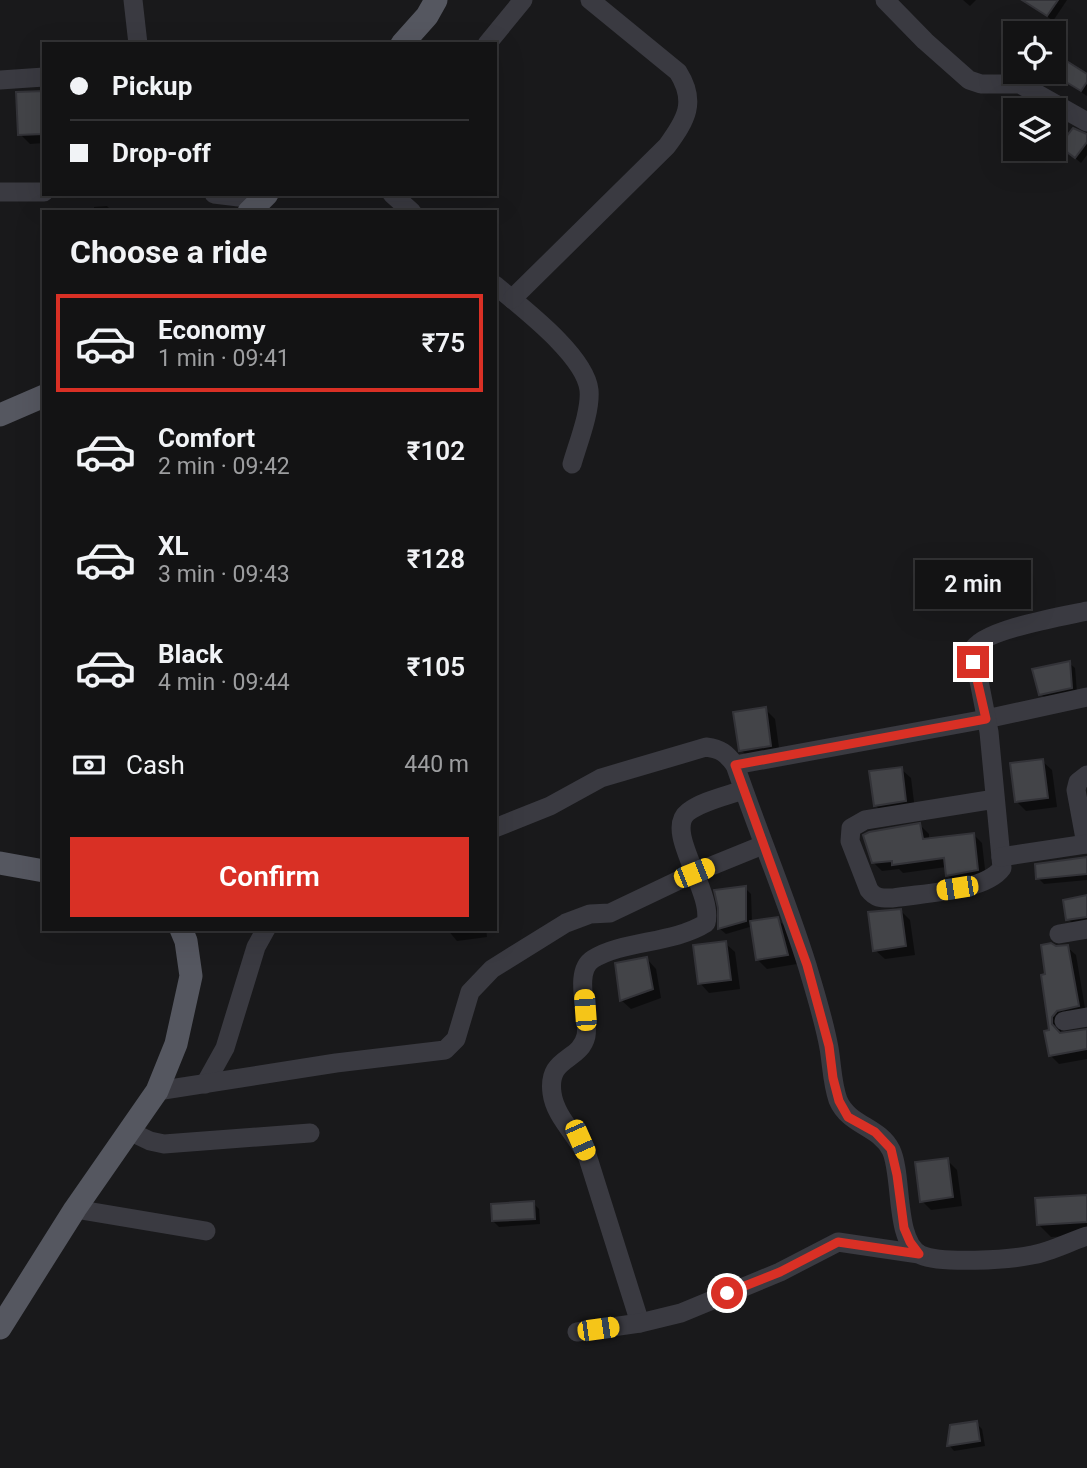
<!DOCTYPE html>
<html lang="en">
<head>
<meta charset="utf-8">
<style>
  body { margin:0; font-family:Roboto,sans-serif; background:#202022; color:#f1f3f6; height:100vh; display:flex; flex-direction:column; font-size:26px; white-space:nowrap }
  * { box-sizing:border-box; margin:0 }
  p { font-size:23px; color:#9d9ea0 }
  .icon { flex:none; width:38px; height:38px; fill:none; stroke:currentColor; stroke-width:2; stroke-linecap:round; stroke-linejoin:round }
  .map { position:relative; flex:1; overflow:hidden }
  .drawer { position:absolute; left:42px; top:210px; width:455px; height:721px; display:flex; flex-direction:column; background:#131314; border-radius:0px; box-shadow:0 7px 28px #0002,0 0 0 2px #323234 }
  .drawer>* { flex:none }
  .banner { position:absolute; left:42px; top:42px; width:455px; height:154px; border-radius:0px; box-shadow:0 7px 28px #0002,0 0 0 2px #323234; display:grid; align-content:center; height:154px; padding:0 28px; background:#131314 }
  .fabs { position:absolute; left:1003px; top:21px; display:grid; gap:14px }
  .fabs a { display:grid; place-items:center; width:63px; height:63px; border-radius:0px; background:#131314; box-shadow:0 7px 28px #0002,0 0 0 2px #323234; font-size:35px }
  .end { position:absolute; width:32px; height:32px; margin:-16px; border:9px solid #d93025; background:#fff; box-shadow:0 0 0 4px #fff }
  .from { border-radius:50% }
  .bubble { position:absolute; height:49px; border-radius:0px; background:#131314; box-shadow:0 7px 28px #0002,0 0 0 2px #323234; font-size:23px; font-weight:600; line-height:49px; text-align:center }
  .car { position:absolute; width:21px; height:42px; margin:-21px -10px; border-radius:9px; box-shadow:0 0 5px 2px #0007; background:linear-gradient(#f5c518 24%,#345 0 40%,#f5c518 0 76%,#345 0 86%,#f5c518 0) }
  .banner b { display:flex; align-items:center; gap:24px; height:66px; font-size:26px }
  .banner b+b { border-top:2px solid #323234 }
  .banner i { width:18px; height:18px; background:#f1f3f6 }
  ul { padding:0; list-style:none }
  li { display:flex; align-items:center; gap:21px; height:98px; margin:0 14px 10px; padding:0 14px; border:4px solid transparent; border-radius:0px }
  li div { flex:1 }
  li b { display:block; font-size:26px }
  li em { font-style:normal; font-weight:600 }
  li.on { border-color:#d93025 }
  li>.icon { width:63px; height:63px; stroke-width:1.5 }
  h2 { padding:0 28px; font-size:32px; line-height:84px }
  .pay { display:flex; align-items:center; gap:18px; height:77px; padding:0 28px; font-size:26px }
  .pay p { margin-inline-start:auto }
  .button { display:flex; gap:14px; margin-top:auto; padding:14px 28px }
  .button a { flex:1; height:80px; border-radius:0px; background:#d93025; color:#fff; font-size:28px; font-weight:600; line-height:80px; text-align:center }
  .map>svg:first-child { display:block }
  .shadow { fill:#0007 }
  .building { fill:#434448; stroke:#333338; stroke-width:2 }
  .lines { fill:none; stroke-linecap:round; stroke-linejoin:round }
  .minor { stroke:#3a3a41; stroke-width:19 }
  .major { stroke:#555760; stroke-width:23 }
  .route { stroke:#d93025; stroke-width:9 }
</style>
</head>
<body>
<div class="map">
<svg width="1087" height="1468" viewBox="0 0 1087 1468">
  <rect width="100%" height="100%" fill="#19191b"/>
  <g class="shadow">
    <polygon points="963,0 976,0 970,6"/>
    <polygon points="1039,0 1067,0 1053,21 1035,7"/>
    <polygon points="1058,76 1087,76 1087,96 1064,81"/>
    <polygon points="44,93 44,143 30,144 20,134"/>
    <polygon points="1087,136 1087,155 1081,163 1061,146"/>
    <polygon points="107,206 113,212 94,212 94,207"/>
    <polygon points="1069,663 1075,668 1077,693 1047,700 1041,694"/>
    <polygon points="765,709 775,719 780,755 750,759 741,750"/>
    <polygon points="1042,761 1052,770 1057,807 1026,811 1017,802"/>
    <polygon points="901,769 911,778 915,810 885,815 875,805"/>
    <polygon points="920,825 929,834 929,840 973,834 982,843 986,878 956,884 947,875 946,867 903,873 899,869 882,871 873,862"/>
    <polygon points="1087,859 1087,880 1044,884 1038,878"/>
    <polygon points="745,888 751,894 752,922 777,919 787,928 797,964 767,969 757,959 753,926 726,934 720,929 720,907"/>
    <polygon points="1087,897 1087,923 1074,925 1068,919"/>
    <polygon points="901,911 910,920 915,955 885,959 875,950"/>
    <polygon points="447,929 486,929 487,937 457,941"/>
    <polygon points="725,943 735,952 740,989 709,993 700,983"/>
    <polygon points="1067,947 1076,955 1086,1014 1064,1020 1060,1034 1087,1031 1087,1059 1059,1064 1051,1056 1051,1032 1043,976"/>
    <polygon points="647,959 656,969 661,998 631,1009 621,1000"/>
    <polygon points="947,1160 957,1170 962,1206 931,1210 922,1201"/>
    <polygon points="1087,1197 1087,1235 1051,1237 1038,1224"/>
    <polygon points="533,1203 539,1209 540,1224 499,1227 493,1221"/>
    <polygon points="976,1423 982,1429 985,1446 954,1451 949,1445"/>
  </g>
  <g class="building">
    <polygon points="1022,0 1058,0 1047,16"/>
    <polygon points="1065,60 1087,74 1087,82 1081,91 1056,76"/>
    <polygon points="44,91 44,134 18,135 16,92"/>
    <polygon points="1073,128 1087,134 1087,142 1075,158 1059,146"/>
    <polygon points="1070,661 1072,688 1039,695 1032,669"/>
    <polygon points="766,707 771,746 739,751 733,712"/>
    <polygon points="1043,759 1048,798 1015,802 1010,763"/>
    <polygon points="902,767 906,801 874,806 869,771"/>
    <polygon points="920,823 923,839 974,833 978,870 946,876 944,858 892,865 892,861 872,863 863,835 869,832"/>
    <polygon points="1087,857 1087,874 1036,879 1035,864"/>
    <polygon points="746,886 746,921 718,929 718,908 714,890"/>
    <polygon points="1087,895 1087,917 1066,920 1063,900"/>
    <polygon points="901,909 906,946 873,951 868,912"/>
    <polygon points="778,917 788,955 756,960 750,921"/>
    <polygon points="726,941 731,980 698,984 693,945"/>
    <polygon points="1051,943 1056,946 1068,945 1079,1006 1057,1011 1052,1017 1052,1024 1060,1033 1087,1029 1087,1049 1049,1056 1044,1031 1049,1030 1041,975 1045,974 1041,945"/>
    <polygon points="647,957 653,989 620,1001 615,963"/>
    <polygon points="948,1158 953,1197 920,1202 915,1162"/>
    <polygon points="1087,1195 1087,1222 1037,1225 1035,1198"/>
    <polygon points="534,1201 535,1219 492,1221 491,1204"/>
    <polygon points="977,1421 980,1441 947,1446 950,1425"/>
  </g>
  <g class="lines">
    <g class="minor">
      <polyline points="133,0 138,44"/>
      <polyline points="885,0 925,41 969,80 981,84 1020,84 1087,122"/>
      <polyline points="487,44 523,0"/>
      <polyline points="0,80 44,77"/>
      <polyline points="0,192 44,192"/>
      <polyline points="214,194 262,200"/>
      <polyline points="392,194 412,212"/>
      <path d="M495,285C521,307 585,355 589,390C591,411 578,443 572,464"/>
      <path d="M512,299L667,146C686,120 697,102 678,72L590,0"/>
      <polyline points="735,765 986,719 1087,697"/>
      <path d="M995,799L865,820L851,828L850,841L869,890C876,899 882,898 893,898C921,893 985,892 1002,868L989,732L973,650C981,630 1064,616 1087,611"/>
      <path d="M495,828L550,806L601,778L706,747C721,749 726,753 735,765C758,832 786,898 807,965C815,992 824,1020 829,1048C832,1065 832,1083 838,1100C849,1126 879,1126 891,1150C903,1175 894,1242 921,1255C941,1264 1009,1260 1032,1255C1050,1252 1069,1242 1087,1236"/>
      <polyline points="1086,844 1076,790 1078,782 1087,775"/>
      <polyline points="1001,857 1087,844"/>
      <polyline points="1059,934 1087,929"/>
      <polyline points="1064,1021 1087,1017"/>
      <polyline points="205,1084 225,1048 256,947 266,929"/>
      <polyline points="157,1091 336,1063 445,1050 456,1039 470,992 492,969 566,923 590,914 610,913 694,873 763,845"/>
      <polyline points="129,1131 150,1141 164,1144 310,1133"/>
      <polyline points="75,1209 206,1231"/>
      <path d="M640,1323L588,1158C577,1135 555,1117 552,1093C547,1056 580,1062 586,1036C590,1016 572,972 593,959C623,940 673,944 706,923C714,892 663,831 688,812C702,801 726,796 743,790"/>
      <polyline points="577,1332 640,1323 681,1313 780,1272 838,1242 919,1254"/>
    </g>
    <g class="major">
      <polyline points="402,44 427,16 436,0"/>
      <polyline points="249,212 267,194"/>
      <polyline points="0,415 44,396"/>
      <polyline points="0,863 44,871"/>
      <polyline points="0,1328 75,1209 157,1091 176,1044 191,976 186,941 181,929"/>
    </g>
  </g>
  <g class="lines">
    <polyline class="route" points="727,1293 780,1272 838,1242 919,1254 910,1242 904,1228 897,1175 891,1149 875,1132 848,1117 839,1101 833,1078 829,1046 807,965 735,765 986,719 973,662"/>
  </g>
</svg>
<div class="fabs">
<a><svg class="icon" aria-label="locate" viewBox="0 0 24 24"><circle cx="12" cy="12" r="6"/><path d="M12 2v4M12 18v4M2 12h4M18 12h4"/></svg></a>
<a><svg class="icon" aria-label="layers" viewBox="0 0 24 24"><path d="M12 4l9 5-9 5-9-5zM3 14l9 5 9-5"/></svg></a>
</div>
<i class="end from" style="left:727px;top:1293px"></i>
<i class="end" style="left:973px;top:662px"></i>
<div class="bubble" style="left:915px;top:560px;width:116px">2 min</div>
<i class="car" style="left:694px;top:873px;rotate:68deg"></i>
<i class="car" style="left:957px;top:888px;rotate:261deg"></i>
<i class="car" style="left:585px;top:1010px;rotate:356deg"></i>
<i class="car" style="left:580px;top:1140px;rotate:156deg"></i>
<i class="car" style="left:598px;top:1329px;rotate:82deg"></i>
<div class="banner">
<b><i class="from"></i>Pickup</b>
<b><i></i>Drop-off</b>
</div>
<section class="drawer">
<h2>Choose a ride</h2>
<ul>
<li class="on"><svg class="icon" aria-label="car" viewBox="0 0 24 24"><path d="M5 17H2v-5l4-1 3-4h7l3 4 3 1v5h-3M9 17h6M6 11h13"/><circle cx="7" cy="17" r="2"/><circle cx="17" cy="17" r="2"/></svg><div><b>Economy</b><p>1 min · 09:41</p></div><em>₹75</em></li>
<li><svg class="icon" aria-label="car" viewBox="0 0 24 24"><path d="M5 17H2v-5l4-1 3-4h7l3 4 3 1v5h-3M9 17h6M6 11h13"/><circle cx="7" cy="17" r="2"/><circle cx="17" cy="17" r="2"/></svg><div><b>Comfort</b><p>2 min · 09:42</p></div><em>₹102</em></li>
<li><svg class="icon" aria-label="car" viewBox="0 0 24 24"><path d="M5 17H2v-5l4-1 3-4h7l3 4 3 1v5h-3M9 17h6M6 11h13"/><circle cx="7" cy="17" r="2"/><circle cx="17" cy="17" r="2"/></svg><div><b>XL</b><p>3 min · 09:43</p></div><em>₹128</em></li>
<li><svg class="icon" aria-label="car" viewBox="0 0 24 24"><path d="M5 17H2v-5l4-1 3-4h7l3 4 3 1v5h-3M9 17h6M6 11h13"/><circle cx="7" cy="17" r="2"/><circle cx="17" cy="17" r="2"/></svg><div><b>Black</b><p>4 min · 09:44</p></div><em>₹105</em></li>
</ul>
<div class="pay"><svg class="icon" aria-label="cash" viewBox="0 0 24 24"><path d="M3 7h18v10H3z"/><circle cx="12" cy="12" r="2"/></svg>Cash<p>440 m</p></div>
<div class="button"><a>Confirm</a></div>
</section>
</div>
</body>
</html>
